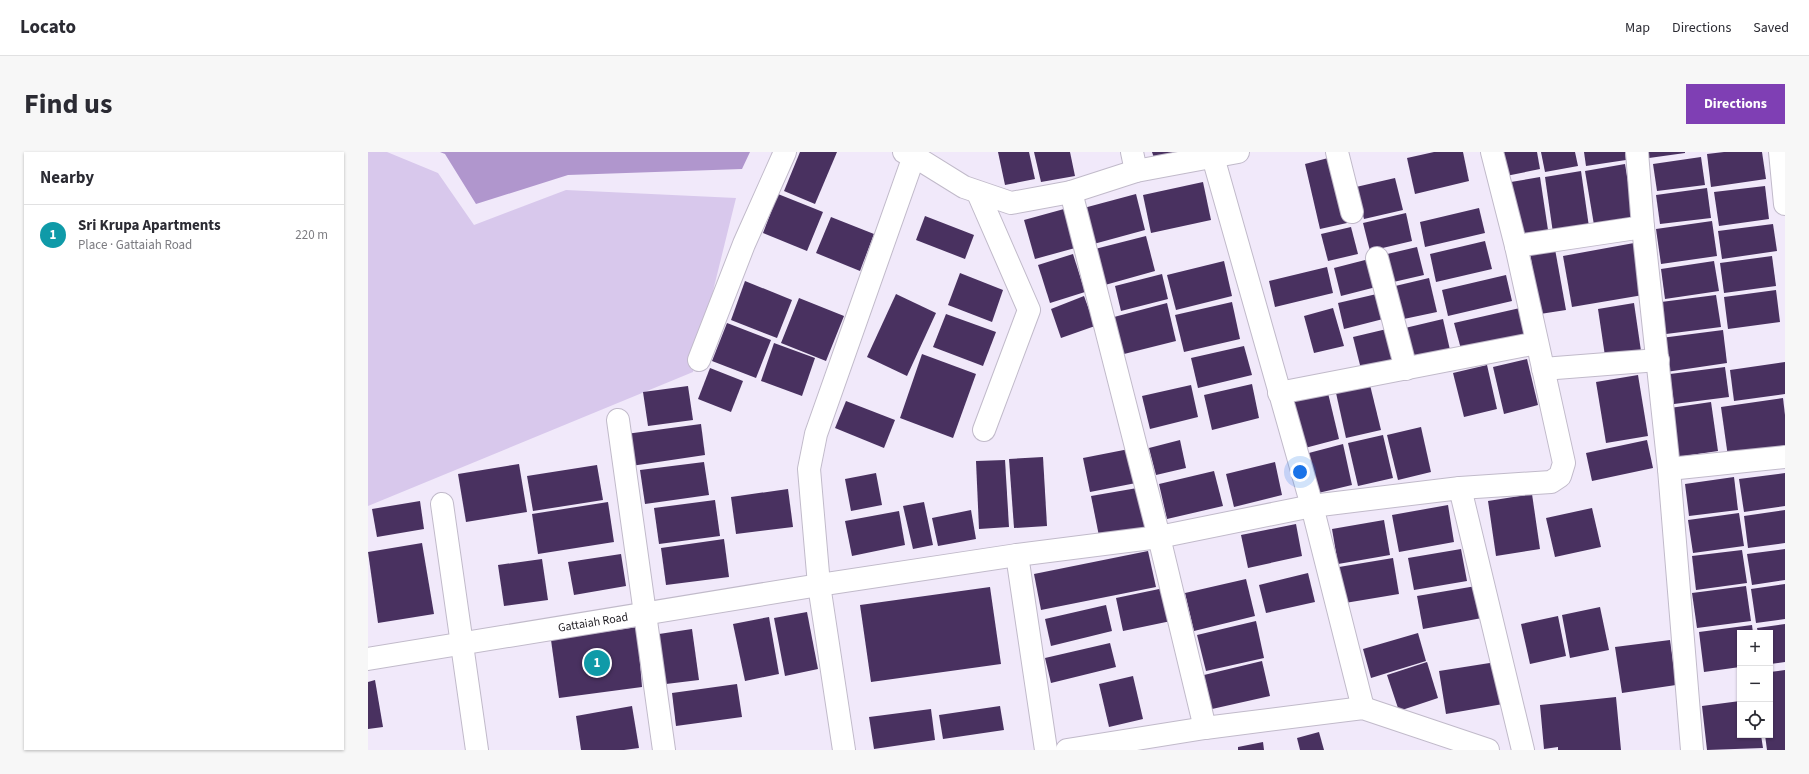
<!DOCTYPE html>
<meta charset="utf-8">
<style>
:root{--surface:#fff;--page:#f7f7f7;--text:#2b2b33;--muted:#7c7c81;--line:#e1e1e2;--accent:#7f3fb4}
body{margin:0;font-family:"Source Sans 3",sans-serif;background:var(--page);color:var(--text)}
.controls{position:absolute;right:12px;bottom:12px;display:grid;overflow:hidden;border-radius:0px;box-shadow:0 1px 3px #0004}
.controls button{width:36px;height:36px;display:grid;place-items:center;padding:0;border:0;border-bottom:1px solid var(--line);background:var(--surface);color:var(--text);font:20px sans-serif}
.you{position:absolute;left:932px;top:320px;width:14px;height:14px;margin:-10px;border:3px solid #fff;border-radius:50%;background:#1a73e8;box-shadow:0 0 0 6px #1a73e833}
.badge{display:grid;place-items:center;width:26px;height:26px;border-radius:50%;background:var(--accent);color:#fff;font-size:13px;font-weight:700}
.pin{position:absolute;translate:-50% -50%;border:2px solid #fff;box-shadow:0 1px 4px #0006}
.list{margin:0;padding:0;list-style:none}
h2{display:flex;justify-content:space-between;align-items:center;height:52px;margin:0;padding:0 16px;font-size:17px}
h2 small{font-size:13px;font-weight:400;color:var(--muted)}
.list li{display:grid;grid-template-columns:26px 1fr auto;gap:12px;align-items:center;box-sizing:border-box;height:60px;padding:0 16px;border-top:1px solid var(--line)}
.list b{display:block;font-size:15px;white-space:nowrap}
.list p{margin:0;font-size:13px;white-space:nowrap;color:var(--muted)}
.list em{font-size:13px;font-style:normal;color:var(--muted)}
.icon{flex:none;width:22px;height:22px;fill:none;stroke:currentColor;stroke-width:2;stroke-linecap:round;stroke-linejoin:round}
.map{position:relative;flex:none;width:1417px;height:598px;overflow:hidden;border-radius:0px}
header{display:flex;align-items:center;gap:24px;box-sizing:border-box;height:56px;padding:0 20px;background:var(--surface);border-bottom:1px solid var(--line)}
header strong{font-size:19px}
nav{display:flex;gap:22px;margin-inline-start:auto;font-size:14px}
.intro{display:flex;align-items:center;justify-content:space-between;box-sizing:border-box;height:96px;padding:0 24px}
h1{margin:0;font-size:28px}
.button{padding:10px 18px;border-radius:0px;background:var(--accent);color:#fff;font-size:14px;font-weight:700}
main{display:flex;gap:24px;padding:0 24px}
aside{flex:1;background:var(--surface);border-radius:0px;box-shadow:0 1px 3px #0004}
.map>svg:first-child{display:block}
</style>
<header>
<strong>Locato</strong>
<nav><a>Map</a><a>Directions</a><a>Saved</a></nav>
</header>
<div class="intro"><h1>Find us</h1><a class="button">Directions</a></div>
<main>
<aside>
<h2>Nearby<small></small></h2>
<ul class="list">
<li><span class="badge" style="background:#0f9aa8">1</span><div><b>Sri Krupa Apartments</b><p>Place · Gattaiah Road</p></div><em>220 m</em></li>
</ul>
</aside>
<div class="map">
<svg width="1417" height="598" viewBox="0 0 1417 598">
<rect width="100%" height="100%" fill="#f1e9fa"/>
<path fill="#d8c8ec" d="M 0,0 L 19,0 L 70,21 L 106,73 L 198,38 L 368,46 L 325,220 L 0,354 Z"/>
<path fill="#b096cd" d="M 72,0 L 382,0 L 374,17 L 200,23 L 108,52 L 77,2 Z"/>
<g fill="#493160">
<path d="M 432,0 L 469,0 L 447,52 L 416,39 Z"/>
<path d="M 630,0 L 661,0 L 667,27 L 637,33 Z"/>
<path d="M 666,0 L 702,0 L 707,24 L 673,30 Z"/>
<path d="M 784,0 L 810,0 L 786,6 Z"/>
<path d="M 1066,0 L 1095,0 L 1101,29 L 1047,42 L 1039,6 Z"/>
<path d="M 1134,0 L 1169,0 L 1172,17 L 1138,24 Z"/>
<path d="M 1173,0 L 1207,0 L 1210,14 L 1177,20 Z"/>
<path d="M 1216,0 L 1257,0 L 1258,8 L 1218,14 Z"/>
<path d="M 1280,0 L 1317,0 L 1317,1 L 1281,6 Z"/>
<path d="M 1356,0 L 1394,0 L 1398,27 L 1343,35 L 1339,2 Z"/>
<path d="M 964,5 L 979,71 L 952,77 L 937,12 Z"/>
<path d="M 1333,5 L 1337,33 L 1289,39 L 1285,12 Z"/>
<path d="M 1257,12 L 1266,66 L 1226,73 L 1217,19 Z"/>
<path d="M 1213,19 L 1221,75 L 1185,81 L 1177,25 Z"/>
<path d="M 1172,25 L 1180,78 L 1152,83 L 1143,30 Z"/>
<path d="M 1027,26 L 1035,58 L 996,67 L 988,35 Z"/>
<path d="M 835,30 L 843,68 L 783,81 L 775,43 Z"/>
<path d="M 1397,34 L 1401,67 L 1351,74 L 1346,40 Z"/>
<path d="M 1339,36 L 1343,66 L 1292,72 L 1288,43 Z"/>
<path d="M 410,42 L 455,60 L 439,99 L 395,81 Z"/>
<path d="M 768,42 L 777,78 L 722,93 L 712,57 Z"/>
<path d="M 1111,56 L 1117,81 L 1057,95 L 1052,70 Z"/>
<path d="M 696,57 L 707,96 L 667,107 L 656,68 Z"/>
<path d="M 1038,61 L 1044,89 L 1002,99 L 995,71 Z"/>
<path d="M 557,64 L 606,83 L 597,107 L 548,88 Z"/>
<path d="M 463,65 L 506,82 L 492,119 L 448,101 Z"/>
<path d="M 1344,69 L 1349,104 L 1293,112 L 1288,77 Z"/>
<path d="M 1405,72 L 1409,99 L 1354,107 L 1350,79 Z"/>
<path d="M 983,75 L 990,102 L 960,109 L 953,82 Z"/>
<path d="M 778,84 L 787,119 L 737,133 L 727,97 Z"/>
<path d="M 1117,89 L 1124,117 L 1068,130 L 1062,102 Z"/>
<path d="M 1266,91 L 1275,143 L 1204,155 L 1195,104 Z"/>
<path d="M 1049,95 L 1056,123 L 1021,131 L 1015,103 Z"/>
<path d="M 1187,97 L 1198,158 L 1172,162 L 1162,101 Z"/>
<path d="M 705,102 L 717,140 L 682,151 L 670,113 Z"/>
<path d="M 1404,104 L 1408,134 L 1356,141 L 1352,111 Z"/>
<path d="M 1001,107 L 1008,135 L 973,144 L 966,116 Z"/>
<path d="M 856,109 L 864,144 L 808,158 L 799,123 Z"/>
<path d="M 1346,109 L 1351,139 L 1297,147 L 1293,117 Z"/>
<path d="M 959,115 L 965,141 L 907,155 L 901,129 Z"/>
<path d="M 592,121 L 635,138 L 624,170 L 580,153 Z"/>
<path d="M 794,122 L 800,147 L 753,159 L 747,134 Z"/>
<path d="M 1138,123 L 1144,149 L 1080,164 L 1074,138 Z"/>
<path d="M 1061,126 L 1069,160 L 1031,168 L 1023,135 Z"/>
<path d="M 377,129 L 424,148 L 409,186 L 363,168 Z"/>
<path d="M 1408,138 L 1412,170 L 1360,177 L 1356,145 Z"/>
<path d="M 1013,141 L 1019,166 L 976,177 L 970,151 Z"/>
<path d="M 528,142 L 568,161 L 539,224 L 499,205 Z"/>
<path d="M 1348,143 L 1353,175 L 1298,182 L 1293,150 Z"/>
<path d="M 716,144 L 727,174 L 693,186 L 683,157 Z"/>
<path d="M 431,146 L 476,164 L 458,209 L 413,191 Z"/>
<path d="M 864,150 L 872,187 L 816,200 L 807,163 Z"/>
<path d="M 799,151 L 808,189 L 756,202 L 746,165 Z"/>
<path d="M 1266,151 L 1273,199 L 1237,204 L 1230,157 Z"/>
<path d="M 965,156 L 976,194 L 946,201 L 936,164 Z"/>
<path d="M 1152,156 L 1158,182 L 1093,197 L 1086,171 Z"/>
<path d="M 578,162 L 628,180 L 615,214 L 565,195 Z"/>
<path d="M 1075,167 L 1082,198 L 1044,207 L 1037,176 Z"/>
<path d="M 359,171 L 403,188 L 388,226 L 344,209 Z"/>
<path d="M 1023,176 L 1030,208 L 993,217 L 985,185 Z"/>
<path d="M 1355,178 L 1359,211 L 1298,220 L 1293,186 Z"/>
<path d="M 406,191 L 447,206 L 434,244 L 393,229 Z"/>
<path d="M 876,194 L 884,223 L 830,236 L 823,206 Z"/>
<path d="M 554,202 L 608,222 L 585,286 L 532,266 Z"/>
<path d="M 1159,207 L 1170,253 L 1136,262 L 1125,215 Z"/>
<path d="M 1417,210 L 1417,242 L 1366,249 L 1362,218 Z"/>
<path d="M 1119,213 L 1129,257 L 1096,265 L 1085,221 Z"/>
<path d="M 1357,215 L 1361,245 L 1306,252 L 1302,222 Z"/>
<path d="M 342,216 L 375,229 L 363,260 L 330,247 Z"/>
<path d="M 1270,223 L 1280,284 L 1238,291 L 1228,230 Z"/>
<path d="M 884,232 L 891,266 L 844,278 L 836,243 Z"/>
<path d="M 823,233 L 830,265 L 782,277 L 774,244 Z"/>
<path d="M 1002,233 L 1013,278 L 978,286 L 968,241 Z"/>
<path d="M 320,234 L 325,268 L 280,274 L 275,240 Z"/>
<path d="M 960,241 L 971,287 L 937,296 L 926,249 Z"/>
<path d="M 1415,246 L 1417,263 L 1417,297 L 1360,305 L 1353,255 Z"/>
<path d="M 478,249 L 527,268 L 516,296 L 467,276 Z"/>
<path d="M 1343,250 L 1350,299 L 1309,305 L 1302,256 Z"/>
<path d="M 333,272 L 337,303 L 263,314 L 258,282 Z"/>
<path d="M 1053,275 L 1063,320 L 1030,328 L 1019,283 Z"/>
<path d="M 1015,283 L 1025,326 L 990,334 L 980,291 Z"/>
<path d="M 812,288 L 818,316 L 788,323 L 781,296 Z"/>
<path d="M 1279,288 L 1285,316 L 1224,329 L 1218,301 Z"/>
<path d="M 975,292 L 984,333 L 946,342 L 937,302 Z"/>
<path d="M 761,297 L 768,331 L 722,340 L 715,306 Z"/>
<path d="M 675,305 L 679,374 L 646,376 L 641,307 Z"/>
<path d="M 637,308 L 641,375 L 611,377 L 608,309 Z"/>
<path d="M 336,310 L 341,343 L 277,352 L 272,318 Z"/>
<path d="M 907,310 L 914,343 L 866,355 L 858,322 Z"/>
<path d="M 151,312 L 159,360 L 98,370 L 90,322 Z"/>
<path d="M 229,313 L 235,348 L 165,359 L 159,324 Z"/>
<path d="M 846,319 L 855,354 L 799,367 L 791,332 Z"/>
<path d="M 508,321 L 514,353 L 483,359 L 477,327 Z"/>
<path d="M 1417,321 L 1417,354 L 1376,360 L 1371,327 Z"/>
<path d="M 1366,325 L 1370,358 L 1321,364 L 1317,332 Z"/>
<path d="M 775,335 L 782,375 L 731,384 L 723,344 Z"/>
<path d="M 420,337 L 425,375 L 368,382 L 363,345 Z"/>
<path d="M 1164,342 L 1172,397 L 1128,404 L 1120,349 Z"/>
<path d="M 347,348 L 352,384 L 291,392 L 286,356 Z"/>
<path d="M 52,349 L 56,377 L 9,385 L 4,357 Z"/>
<path d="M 240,350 L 246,390 L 170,402 L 164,362 Z"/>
<path d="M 556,350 L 565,393 L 545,397 L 535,354 Z"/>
<path d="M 1080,353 L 1086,390 L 1031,400 L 1024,363 Z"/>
<path d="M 1224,356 L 1233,395 L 1187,405 L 1178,366 Z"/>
<path d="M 603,358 L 608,387 L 570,394 L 564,366 Z"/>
<path d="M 1417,358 L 1417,391 L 1380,396 L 1376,364 Z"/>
<path d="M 531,359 L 537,393 L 484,404 L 477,369 Z"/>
<path d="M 1371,361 L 1376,394 L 1325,401 L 1320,368 Z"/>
<path d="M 1016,368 L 1022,403 L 970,412 L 964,377 Z"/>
<path d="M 928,372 L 934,404 L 880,416 L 873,383 Z"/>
<path d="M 356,387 L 361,425 L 298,433 L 293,396 Z"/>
<path d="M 54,391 L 66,462 L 10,471 L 0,400 Z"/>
<path d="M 1093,397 L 1099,429 L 1046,438 L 1040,406 Z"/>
<path d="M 1417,397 L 1417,428 L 1384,433 L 1379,402 Z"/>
<path d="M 1374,398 L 1379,431 L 1328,438 L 1324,404 Z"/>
<path d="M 780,399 L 788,435 L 673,458 L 666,422 Z"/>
<path d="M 253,402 L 258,434 L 206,443 L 200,410 Z"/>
<path d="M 1025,406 L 1031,442 L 977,451 L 971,415 Z"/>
<path d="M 174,407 L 180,448 L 136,454 L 130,413 Z"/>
<path d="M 940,421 L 947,450 L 898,461 L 891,433 Z"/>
<path d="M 878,427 L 887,464 L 826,479 L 817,441 Z"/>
<path d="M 1417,432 L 1417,467 L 1388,471 L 1383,437 Z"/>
<path d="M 1108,434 L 1114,466 L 1055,477 L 1049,444 Z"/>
<path d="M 1378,434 L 1383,469 L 1329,476 L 1324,441 Z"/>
<path d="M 622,435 L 633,512 L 503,530 L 492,453 Z"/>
<path d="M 796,436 L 803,469 L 755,479 L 748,446 Z"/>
<path d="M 738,453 L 744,479 L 683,494 L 677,467 Z"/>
<path d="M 1232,455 L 1241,498 L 1202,506 L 1194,463 Z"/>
<path d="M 439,460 L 450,517 L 417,524 L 406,466 Z"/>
<path d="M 1190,464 L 1198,504 L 1162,512 L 1153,472 Z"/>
<path d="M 401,465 L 411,522 L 377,529 L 365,472 Z"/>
<path d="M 888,469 L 896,506 L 838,519 L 829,483 Z"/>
<path d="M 1417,472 L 1417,510 L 1402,512 L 1402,481 L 1390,481 L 1389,476 Z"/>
<path d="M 1384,473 L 1385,481 L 1372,481 L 1372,515 L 1336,520 L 1331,480 Z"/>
<path d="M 269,475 L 274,535 L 191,546 L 183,488 Z"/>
<path d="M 324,477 L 331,528 L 298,532 L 291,482 Z"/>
<path d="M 1050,481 L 1058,509 L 1003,526 L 995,497 Z"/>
<path d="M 1302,488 L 1308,533 L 1254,541 L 1247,495 Z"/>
<path d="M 742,491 L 748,515 L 683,531 L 677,506 Z"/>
<path d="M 894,509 L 902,544 L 844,557 L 836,523 Z"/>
<path d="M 1059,510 L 1070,546 L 1031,559 L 1019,523 Z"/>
<path d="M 1128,510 L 1135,552 L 1078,562 L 1071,519 Z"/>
<path d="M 1417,518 L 1417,598 L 1399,598 L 1397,583 L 1402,583 L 1402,520 Z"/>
<path d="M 765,524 L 775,567 L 741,575 L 731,532 Z"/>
<path d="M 7,528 L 15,575 L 0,577 L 0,530 Z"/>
<path d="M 369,532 L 374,565 L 308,574 L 304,541 Z"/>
<path d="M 1248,545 L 1253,598 L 1190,598 L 1190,595 L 1176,597 L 1172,553 Z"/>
<path d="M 1372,549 L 1372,583 L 1393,583 L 1395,596 L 1339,598 L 1334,554 Z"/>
<path d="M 264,554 L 271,596 L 256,598 L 213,598 L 208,564 Z"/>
<path d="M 632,554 L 636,578 L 575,587 L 571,563 Z"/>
<path d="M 563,557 L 567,588 L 506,597 L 501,565 Z"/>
<path d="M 951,580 L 956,598 L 932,598 L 929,586 Z"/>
<path d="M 895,590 L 896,598 L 870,598 L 870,595 Z"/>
</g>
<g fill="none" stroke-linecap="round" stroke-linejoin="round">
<defs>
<g id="minor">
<path d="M 536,0 L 546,4 L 596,35 L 643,51 L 703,40 L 768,19 L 870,0"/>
<path d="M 764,0 L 768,19"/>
<path d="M 969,0 L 984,60"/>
<path d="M 1269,0 L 1275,75 L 1301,317 L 1324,598"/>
<path d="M 1412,0 L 1417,52"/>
<path d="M 845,5 L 944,354 L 995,556"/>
<path d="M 703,40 L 791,385 L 837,576"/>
<path d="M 610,41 L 661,158 L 616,278"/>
<path d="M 1148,94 L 1275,75"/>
<path d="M 1009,106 L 1038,217"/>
<path d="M 331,208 L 376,92 L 417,0"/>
<path d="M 1175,217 L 1290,208"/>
<path d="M 911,241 L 1169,191"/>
<path d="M 250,268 L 296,598"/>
<path d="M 1301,317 L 1417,305"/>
<path d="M 1092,336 L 1183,330 L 1192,324 L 1196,311 L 1148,94 L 1124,0"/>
<path d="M 74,352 L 109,598"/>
<path d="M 649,403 L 678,598"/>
<path id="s1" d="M 0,507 L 451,433 L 649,403 L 791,385 L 944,354 L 1092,336 L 1155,598"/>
<path d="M 476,598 L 451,433 L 441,317 L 448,282 L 546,4"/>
<path d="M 699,598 L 837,576 L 995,556 L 1120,598"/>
</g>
</defs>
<use href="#minor" stroke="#c1baca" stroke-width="24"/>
<use href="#minor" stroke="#fff" stroke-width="22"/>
</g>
<g text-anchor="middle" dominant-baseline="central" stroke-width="4" stroke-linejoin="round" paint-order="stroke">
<g font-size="12" fill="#1e1b21" stroke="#fff">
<text stroke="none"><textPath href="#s1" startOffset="228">Gattaiah Road</textPath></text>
</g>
</g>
</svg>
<div class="controls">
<button>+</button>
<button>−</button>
<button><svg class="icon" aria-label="locate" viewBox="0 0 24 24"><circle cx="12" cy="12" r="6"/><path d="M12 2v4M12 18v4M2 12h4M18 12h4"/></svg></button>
</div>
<div class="you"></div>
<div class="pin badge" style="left:229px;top:511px;background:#0f9aa8">1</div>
</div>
</main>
